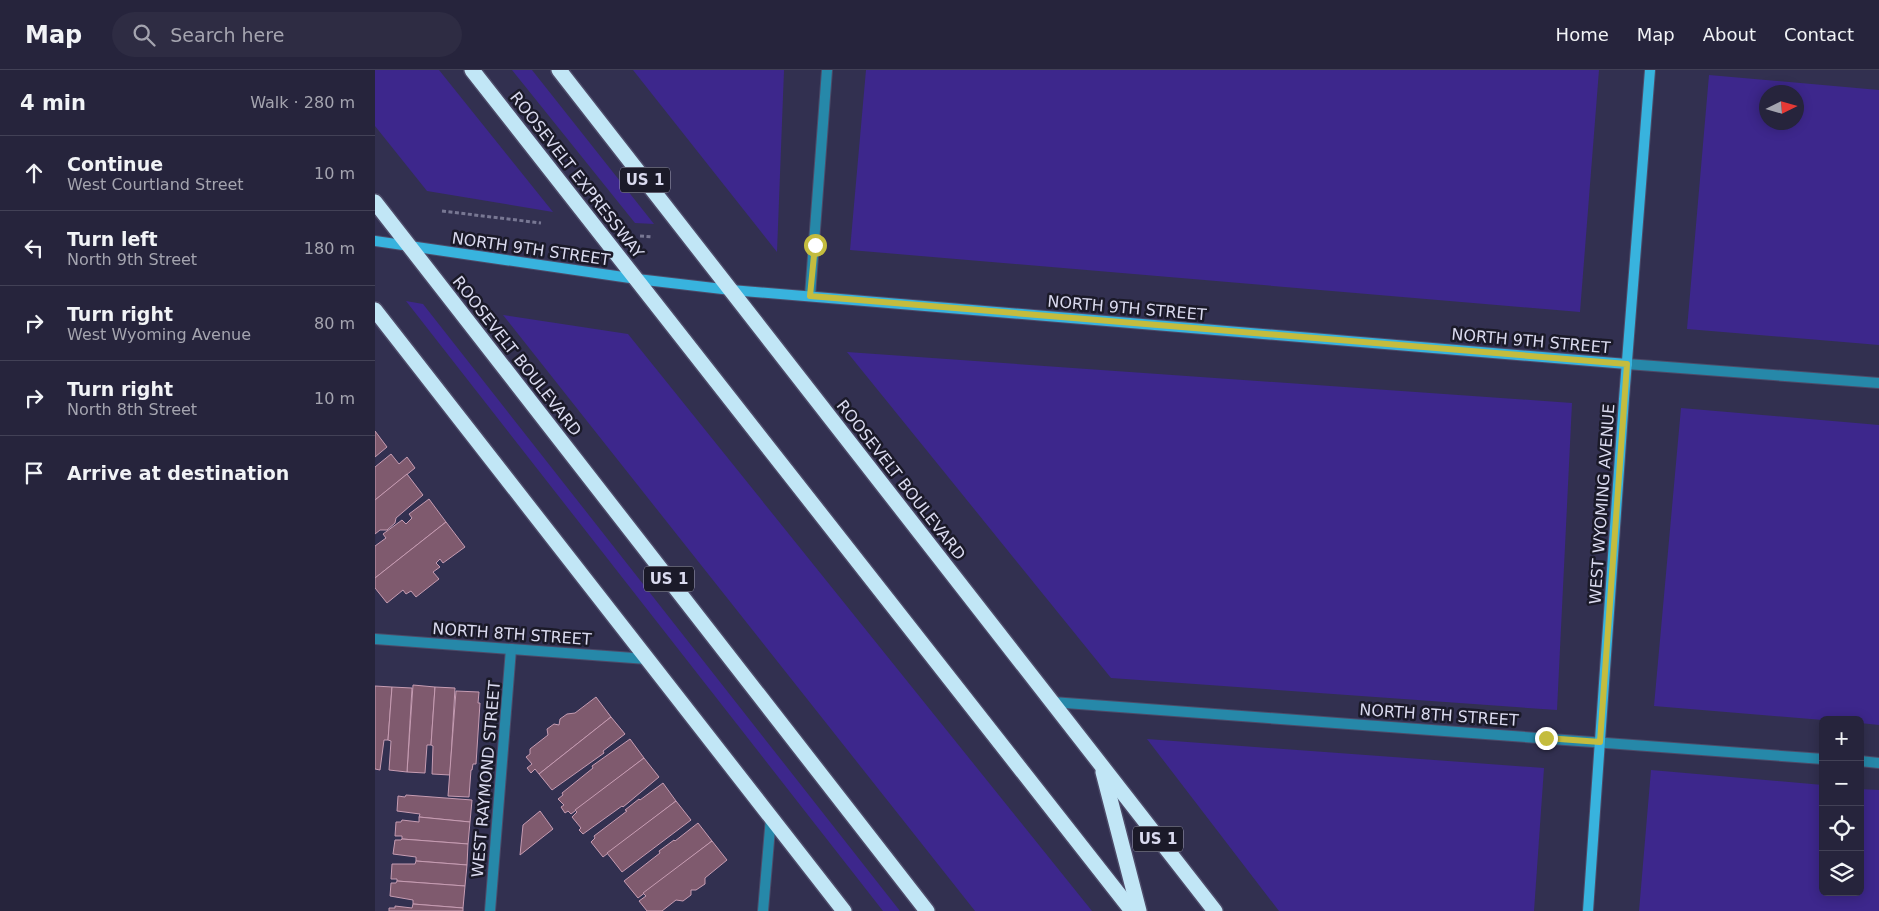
<!DOCTYPE html>
<meta charset="utf-8">
<style>
:root{--surface:#26243c;--page:#2e2c43;--text:#f1f3f6;--muted:#a4a4af;--line:#424156}
body{margin:0;font-family:"DejaVu Sans",sans-serif;background:var(--page);color:var(--text)}
.controls{position:absolute;right:15px;bottom:15px;display:grid;overflow:hidden;border-radius:8px;box-shadow:0 2px 12px #0003}
.controls button{width:45px;height:45px;display:grid;place-items:center;padding:0;border:0;border-bottom:1px solid var(--line);background:var(--surface);color:var(--text);font:25px sans-serif}
.compass{position:absolute;left:1384px;top:15px;width:45px;height:45px;border-radius:50%;background:var(--surface);box-shadow:0 2px 12px #0003;rotate:85deg}
.stop{position:absolute;width:15px;height:15px;margin:-11px;border:4px solid #c4bc3e;border-radius:50%;background:#fff}
.stop.end{background:#c4bc3e;border-color:#fff;box-shadow:0 1px 5px #0008}
.list{margin:0;padding:0;list-style:none}
h2{display:flex;justify-content:space-between;align-items:center;height:65px;margin:0;padding:0 20px;font-size:21px}
h2 small{font-size:16px;font-weight:400;color:var(--muted)}
.list li{display:grid;grid-template-columns:32px 1fr auto;gap:15px;align-items:center;box-sizing:border-box;height:75px;padding:0 20px;border-top:1px solid var(--line)}
.list b{display:block;font-size:19px;white-space:nowrap}
.list p{margin:0;font-size:16px;white-space:nowrap;color:var(--muted)}
.list em{font-size:16px;font-style:normal;color:var(--muted)}
.icon{flex:none;width:28px;height:28px;fill:none;stroke:currentColor;stroke-width:2;stroke-linecap:round;stroke-linejoin:round}
.map{position:relative;flex:none;width:1504px;height:841px;overflow:hidden}
header{display:flex;align-items:center;gap:30px;box-sizing:border-box;height:70px;padding:0 25px;background:var(--surface);border-bottom:1px solid var(--line)}
header strong{font-size:24px}
nav{display:flex;gap:28px;margin-inline-start:auto;font-size:18px}
.search{width:350px;height:45px;background:var(--page);display:flex;align-items:center;gap:12px;box-sizing:border-box;padding:0 18px;border-radius:28px;color:var(--muted);font-size:19px}
main{display:flex}
aside{flex:1;background:var(--surface)}
.map>svg:first-child{display:block}
</style>
<header>
<strong>Map</strong>
<div class="search"><svg class="icon" aria-label="search" viewBox="0 0 24 24"><circle cx="10" cy="10" r="6"/><path d="M15 15l6 6"/></svg>Search here</div>
<nav><a>Home</a><a>Map</a><a>About</a><a>Contact</a></nav>
</header>
<main>
<aside>
<h2>4 min<small>Walk · 280 m</small></h2>
<ul class="list">
<li><svg class="icon" aria-label="ahead" viewBox="0 0 24 24"><path d="M12 20V5M6 11l6-6 6 6"/></svg><div><b>Continue</b><p>West Courtland Street</p></div><em>10 m</em></li>
<li><svg class="icon" aria-label="left" viewBox="0 0 24 24"><path d="M17 20v-9H6M10 6l-5 5 5 5"/></svg><div><b>Turn left</b><p>North 9th Street</p></div><em>180 m</em></li>
<li><svg class="icon" aria-label="right" viewBox="0 0 24 24"><path d="M7 20v-9h11M14 6l5 5-5 5"/></svg><div><b>Turn right</b><p>West Wyoming Avenue</p></div><em>80 m</em></li>
<li><svg class="icon" aria-label="right" viewBox="0 0 24 24"><path d="M7 20v-9h11M14 6l5 5-5 5"/></svg><div><b>Turn right</b><p>North 8th Street</p></div><em>10 m</em></li>
<li><svg class="icon" aria-label="arrive" viewBox="0 0 24 24"><path d="M6 21V4h12l-3 4 3 4H6"/></svg><div><b>Arrive at destination</b></div></li>
</ul>
</aside>
<div class="map">
<svg width="1504" height="841" viewBox="0 0 1504 841">
<rect width="100%" height="100%" fill="#323050"/>
<g fill="#3d278c" fill-rule="evenodd">
<path d="M 0,0 L 64,0 L 178,142 L 52,121 L 0,56 Z"/>
<path d="M 137,0 L 157,0 L 279,154 L 260,153 Z"/>
<path d="M 258,0 L 409,0 L 402,182 Z"/>
<path d="M 491,0 L 1224,0 L 1205,242 L 475,180 Z"/>
<path d="M 1334,5 L 1504,20 L 1504,275 L 1312,259 ZM 1392,22 L 1422,22 L 1422,52 L 1392,52 Z"/>
<path d="M 31,231 L 48,234 L 525,841 L 508,841 Z"/>
<path d="M 128,245 L 253,264 L 717,841 L 600,841 Z"/>
<path d="M 472,282 L 1197,333 L 1182,640 L 736,608 Z"/>
<path d="M 1306,338 L 1504,355 L 1504,655 L 1485,653 L 1485,650 L 1448,650 L 1279,636 Z"/>
<path d="M 772,669 L 1169,698 L 1159,841 L 904,841 Z"/>
<path d="M 1276,700 L 1448,715 L 1448,822 L 1485,822 L 1485,719 L 1504,720 L 1504,841 L 1264,841 Z"/>
</g>
<g fill="#7f5a6e" stroke="#c69cb2">
<path d="M 0,361 L 12,377 L 0,387 Z"/>
<path d="M 16,384 L 24,394 L 32,387 L 40,398 L 0,430 L 0,397 Z"/>
<path d="M 32,404 L 48,425 L 21,448 L 20,453 L 12,460 L 5,460 L 0,464 L 0,430 Z"/>
<path d="M 54,429 L 71,452 L 0,508 L 0,476 L 11,468 L 8,464 L 27,450 L 31,454 L 37,448 L 34,444 Z"/>
<path d="M 71,452 L 90,477 L 68,493 L 65,489 L 61,493 L 65,497 L 58,502 L 64,509 L 41,527 L 36,521 L 31,524 L 28,520 L 12,533 L 0,518 L 0,508 Z"/>
<path d="M 38,615 L 60,617 L 56,675 L 52,675 L 50,703 L 32,702 Z"/>
<path d="M 0,616 L 17,617 L 13,670 L 9,670 L 5,700 L 0,699 Z"/>
<path d="M 17,617 L 37,618 L 32,702 L 14,700 L 16,671 L 13,670 Z"/>
<path d="M 60,617 L 80,618 L 75,705 L 57,704 L 58,676 L 56,675 Z"/>
<path d="M 81,621 L 104,622 L 103,633 L 105,633 L 101,694 L 98,694 L 97,700 L 96,700 L 94,727 L 73,726 Z"/>
<path d="M 221,627 L 236,647 L 164,704 L 160,699 L 156,703 L 152,698 L 157,694 L 151,687 L 155,684 L 155,679 L 173,665 L 172,659 L 179,654 L 184,655 L 185,649 L 192,644 L 200,643 Z"/>
<path d="M 236,647 L 250,664 L 228,681 L 229,683 L 177,720 L 164,704 Z"/>
<path d="M 255,669 L 269,688 L 196,744 L 193,741 L 190,743 L 186,737 L 189,735 L 183,729 L 188,725 L 187,723 L 218,698 L 217,696 Z"/>
<path d="M 269,688 L 284,707 L 248,737 L 247,736 L 208,764 L 204,760 L 206,758 L 197,747 L 202,742 L 200,740 Z"/>
<path d="M 288,713 L 301,731 L 228,787 L 216,772 L 220,768 L 219,766 L 252,741 L 250,740 L 264,729 L 265,730 Z"/>
<path d="M 31,725 L 97,730 L 95,752 L 44,747 L 45,744 L 22,741 L 23,726 L 30,727 Z"/>
<path d="M 301,731 L 316,750 L 247,802 L 232,783 Z"/>
<path d="M 165,741 L 178,759 L 145,785 L 148,755 Z"/>
<path d="M 44,747 L 95,752 L 93,774 L 27,769 L 27,766 L 20,766 L 21,752 L 26,752 L 27,750 L 44,752 Z"/>
<path d="M 323,753 L 337,771 L 263,828 L 249,811 L 285,783 L 284,781 L 299,770 L 300,771 Z"/>
<path d="M 27,769 L 93,774 L 92,795 L 41,791 L 41,787 L 18,784 L 20,770 L 26,770 Z"/>
<path d="M 337,771 L 352,790 L 330,808 L 330,814 L 321,820 L 316,820 L 316,825 L 308,831 L 301,830 L 287,841 L 272,841 L 264,831 L 271,826 L 268,823 Z"/>
<path d="M 41,791 L 92,795 L 90,816 L 22,811 L 22,809 L 16,809 L 17,794 L 40,794 Z"/>
<path d="M 22,811 L 90,816 L 88,838 L 38,834 L 38,830 L 15,826 L 16,813 L 21,813 Z"/>
<path d="M 38,834 L 88,838 L 88,841 L 14,841 L 14,838 L 20,838 L 20,836 L 37,838 Z"/>
</g>
<g fill="none" stroke-linecap="round" stroke-linejoin="round">
<defs>
<g id="street">
<path d="M 435,226 L 452,0"/>
<path d="M 1252,294 L 1504,313"/>
<path d="M 0,569 L 272,589"/>
<path d="M 677,632 L 1448,689"/>
<path d="M 1485,691 L 1504,693"/>
<path d="M 115,841 L 136,579"/>
<path d="M 388,841 L 396,747"/>
</g>
<g id="secondary">
<path d="M 0,171 L 262,209 L 356,220 L 1252,294"/>
<path d="M 1213,841 L 1249,329 L 1275,0"/>
</g>
<g id="highway">
<path d="M 97,0 L 757,841"/>
<path d="M 184,0 L 840,841"/>
<path d="M 0,132 L 552,841"/>
<path d="M 0,240 L 469,841"/>
<path d="M 728,702 L 764,841"/>
</g>
</defs>
<use href="#street" stroke="#4d4b69" stroke-width="12"/>
<use href="#secondary" stroke="#4d4b69" stroke-width="12"/>
<use href="#highway" stroke="#4d4b69" stroke-width="18"/>
<g stroke="#787793" stroke-width="3" stroke-dasharray="4 2.5" stroke-linecap="butt">
<path d="M 67,141 L 166,153"/>
<path d="M 265,166 L 278,167"/>
</g>
<use href="#street" stroke="#2688a9" stroke-width="10"/>
<use href="#secondary" stroke="#38b3de" stroke-width="10"/>
<use href="#highway" stroke="#c1e6f6" stroke-width="15"/>
</g>
<g fill="none" stroke-linecap="round" stroke-linejoin="round">
<path stroke="#c4bc3e" stroke-width="6" d="M 440,175 L 435,226 L 1252,294 L 1225,672 L 1171,668"/>
</g>
<g text-anchor="middle" dominant-baseline="central" stroke-width="5" stroke-linejoin="round" paint-order="stroke">
<g fill="#1b1a29" stroke="#a1a0b4" stroke-width="1">
<rect x="245" y="97.5" width="50" height="25" rx="4"/>
<rect x="269" y="496.5" width="50" height="25" rx="4"/>
<rect x="758" y="756.5" width="50" height="25" rx="4"/>
</g>
<g font-size="15" font-weight="bold" fill="#dadaef">
<text x="270" y="110">US 1</text>
<text x="294" y="509">US 1</text>
<text x="783" y="769">US 1</text>
</g>
<g font-size="16" fill="#dadaef" stroke="#1b1a29">
<text transform="translate(202 105) rotate(52)">ROOSEVELT EXPRESSWAY</text>
<text transform="translate(156 179) rotate(8)">NORTH 9TH STREET</text>
<text transform="translate(752 238) rotate(5)">NORTH 9TH STREET</text>
<text transform="translate(1156 271) rotate(5)">NORTH 9TH STREET</text>
<text transform="translate(142 286) rotate(52)">ROOSEVELT BOULEVARD</text>
<text transform="translate(526 410) rotate(52)">ROOSEVELT BOULEVARD</text>
<text transform="translate(1227 434) rotate(-86)">WEST WYOMING AVENUE</text>
<text transform="translate(137 564) rotate(4)">NORTH 8TH STREET</text>
<text transform="translate(1064 645) rotate(4)">NORTH 8TH STREET</text>
<text transform="translate(111 709) rotate(-85)">WEST RAYMOND STREET</text>
</g>
</g>
</svg>
<div class="controls">
<button>+</button>
<button>−</button>
<button><svg class="icon" aria-label="locate" viewBox="0 0 24 24"><circle cx="12" cy="12" r="6"/><path d="M12 2v4M12 18v4M2 12h4M18 12h4"/></svg></button>
<button><svg class="icon" aria-label="layers" viewBox="0 0 24 24"><path d="M12 4l9 5-9 5-9-5zM3 14l9 5 9-5"/></svg></button>
</div>
<svg class="compass" viewBox="-18 -18 36 36"><path d="M0-13l5 13h-10z" fill="#e53935"/><path d="M0 13l5-13h-10z" fill="#a4a4af"/></svg>
<div class="stop" style="left:440px;top:175px"></div>
<div class="stop end" style="left:1171px;top:668px"></div>
</div>
</main>
